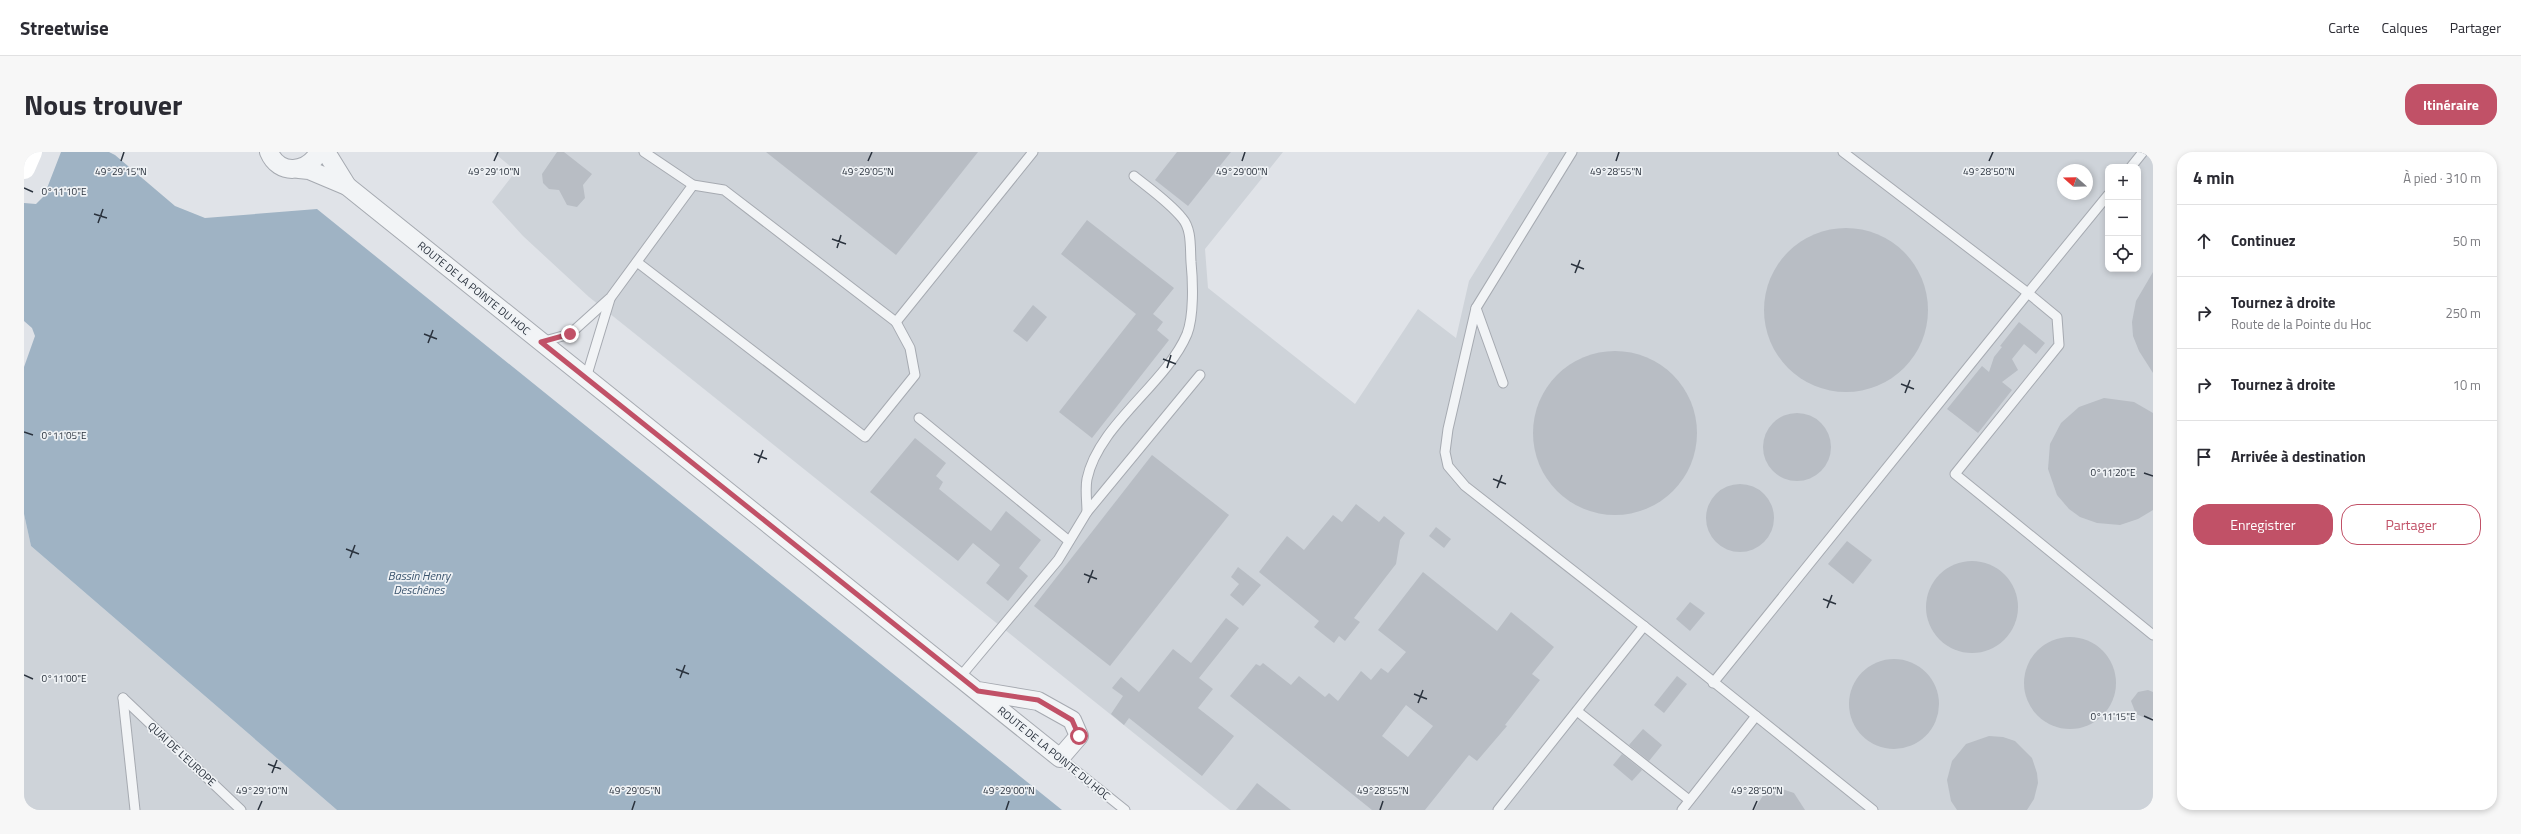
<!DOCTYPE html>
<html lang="fr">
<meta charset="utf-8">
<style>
:root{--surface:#fff;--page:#f7f7f7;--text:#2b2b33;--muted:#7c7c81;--line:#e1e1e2;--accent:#c15167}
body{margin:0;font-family:"Titillium Web",sans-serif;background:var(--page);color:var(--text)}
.controls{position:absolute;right:12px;top:12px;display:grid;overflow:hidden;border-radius:8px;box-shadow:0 2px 6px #0003}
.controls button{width:36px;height:36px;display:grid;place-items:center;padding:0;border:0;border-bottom:1px solid var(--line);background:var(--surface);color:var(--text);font:20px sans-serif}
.compass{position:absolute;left:2033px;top:12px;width:36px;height:36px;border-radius:50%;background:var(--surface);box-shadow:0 2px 6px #0003;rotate:290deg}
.stop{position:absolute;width:12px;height:12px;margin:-9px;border:3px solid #c15167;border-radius:50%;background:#fff}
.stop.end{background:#c15167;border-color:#fff;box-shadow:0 1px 4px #0008}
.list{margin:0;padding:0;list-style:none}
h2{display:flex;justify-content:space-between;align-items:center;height:52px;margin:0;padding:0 16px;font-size:17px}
h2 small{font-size:13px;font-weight:400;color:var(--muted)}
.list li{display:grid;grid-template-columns:26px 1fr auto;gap:12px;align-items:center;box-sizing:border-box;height:72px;padding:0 16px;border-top:1px solid var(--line)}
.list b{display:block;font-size:15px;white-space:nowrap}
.list p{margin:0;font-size:13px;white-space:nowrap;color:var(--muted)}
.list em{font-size:13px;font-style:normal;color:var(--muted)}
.actions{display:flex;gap:8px;padding:12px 16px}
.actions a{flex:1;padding:9px 0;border:1px solid var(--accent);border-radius:16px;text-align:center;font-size:14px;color:var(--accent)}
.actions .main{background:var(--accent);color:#fff}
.icon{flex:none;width:22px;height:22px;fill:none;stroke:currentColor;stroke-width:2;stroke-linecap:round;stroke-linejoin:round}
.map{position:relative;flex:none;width:2129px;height:658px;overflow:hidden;border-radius:16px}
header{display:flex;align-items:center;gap:24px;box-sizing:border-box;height:56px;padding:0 20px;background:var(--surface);border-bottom:1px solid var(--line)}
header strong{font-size:19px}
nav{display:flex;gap:22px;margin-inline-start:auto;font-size:14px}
.intro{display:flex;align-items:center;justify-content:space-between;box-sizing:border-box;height:96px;padding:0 24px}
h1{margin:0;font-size:28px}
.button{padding:10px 18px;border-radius:16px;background:var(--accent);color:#fff;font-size:14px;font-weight:700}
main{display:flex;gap:24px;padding:0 24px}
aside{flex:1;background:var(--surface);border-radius:16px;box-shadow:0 2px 6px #0003}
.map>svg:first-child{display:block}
</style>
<header>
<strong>Streetwise</strong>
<nav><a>Carte</a><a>Calques</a><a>Partager</a></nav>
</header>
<div class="intro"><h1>Nous trouver</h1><a class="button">Itinéraire</a></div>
<main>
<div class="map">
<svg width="2129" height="658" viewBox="0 0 2129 658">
<rect width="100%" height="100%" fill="#e0e3e8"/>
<g fill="#ced3d9" fill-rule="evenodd">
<path d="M 469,0 L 1259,0 L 1181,97 L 1184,136 L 1331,252 L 1394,157 L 1432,186 L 1445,129 L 1525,0 L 2129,0 L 2129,658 L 1206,658 L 565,145 L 499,84 L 468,50 L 492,19 ZM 2084,15 L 2114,15 L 2114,117 L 2084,117 ZM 2039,18 L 2063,18 L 2063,42 L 2039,42 Z"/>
<path d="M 0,362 L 7,394 L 313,658 L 0,658 Z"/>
</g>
<path fill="#9fb3c4" d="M 37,0 L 85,0 L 91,3 L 151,54 L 181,66 L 293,57 L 1038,658 L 313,658 L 7,394 L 0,362 L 0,215 L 11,184 L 8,176 L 0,169 L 0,51 L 12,52 L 20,44 Z"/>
<g fill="#b8bdc4" fill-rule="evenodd">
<path d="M 533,0 L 540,0 L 568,22 L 559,33 L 561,46 L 553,55 L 543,53 L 535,38 L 525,37 L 519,31 L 518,22 Z"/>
<path d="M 742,0 L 954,0 L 872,103 Z"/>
<path d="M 1153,0 L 1207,0 L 1164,54 L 1131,28 Z"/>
<path d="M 1063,68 L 1150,136 L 1129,162 L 1139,170 L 1133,178 L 1145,188 L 1068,286 L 1035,260 L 1112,162 L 1037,102 Z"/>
<circle cx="1822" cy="158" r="82"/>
<path d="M 2129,120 L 2129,221 L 2115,199 L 2109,184 L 2108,170 L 2112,149 Z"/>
<path d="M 1009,153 L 1023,165 L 1003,190 L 989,179 Z"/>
<path d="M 1995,170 L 2021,191 L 2012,202 L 2000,192 L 1988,207 L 1994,218 L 1978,230 L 1988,238 L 1954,281 L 1923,257 L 1958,214 L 1965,220 L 1970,205 L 1978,195 L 1976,194 Z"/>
<circle cx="1591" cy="281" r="82"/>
<path d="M 2080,246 L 2110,250 L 2129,261 L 2129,358 L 2114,367 L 2096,373 L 2073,371 L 2056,365 L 2045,357 L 2033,343 L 2024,317 L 2026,292 L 2037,271 L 2055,255 Z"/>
<circle cx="1773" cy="295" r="34"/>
<path d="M 891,286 L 922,311 L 912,324 L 919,330 L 915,337 L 967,379 L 982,359 L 1017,388 L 995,416 L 1004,424 L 984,449 L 962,431 L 976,413 L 949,391 L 934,409 L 846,340 Z"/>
<path d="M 1128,303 L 1205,363 L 1086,514 L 1010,454 Z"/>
<circle cx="1716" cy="366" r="34"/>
<path d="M 1332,352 L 1355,370 L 1360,364 L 1381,381 L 1376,388 L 1372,412 L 1330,466 L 1336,470 L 1321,489 L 1315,484 L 1310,491 L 1290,475 L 1295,469 L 1235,420 L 1263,384 L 1280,398 L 1309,363 L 1318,370 Z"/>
<path d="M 1412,375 L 1427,387 L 1420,396 L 1405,384 Z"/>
<path d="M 1823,389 L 1848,408 L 1829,432 L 1804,412 Z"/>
<circle cx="1948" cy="455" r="46"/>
<path d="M 1214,415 L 1237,433 L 1219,454 L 1206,443 L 1215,432 L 1207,425 Z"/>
<path d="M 1399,420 L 1473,479 L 1487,460 L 1530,495 L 1508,522 L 1516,528 L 1481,573 L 1483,574 L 1453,609 L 1445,603 L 1401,658 L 1348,658 L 1206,544 L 1232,512 L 1236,514 L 1239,511 L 1267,533 L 1275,524 L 1301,545 L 1305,541 L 1314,549 L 1337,519 L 1347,528 L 1357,516 L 1364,521 L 1382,500 L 1354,478 ZM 1382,553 L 1409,574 L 1384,605 L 1358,584 Z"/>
<path d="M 1666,450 L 1681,461 L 1666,479 L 1652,467 Z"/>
<path d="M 1202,466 L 1215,476 L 1175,526 L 1189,537 L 1174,556 L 1210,584 L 1178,624 L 1105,566 L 1100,573 L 1087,562 L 1099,544 L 1088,536 L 1097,525 L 1115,540 L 1149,497 L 1167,511 Z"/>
<circle cx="2046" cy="531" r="46"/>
<circle cx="1870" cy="552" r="45"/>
<path d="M 1653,524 L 1663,532 L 1640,561 L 1630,553 Z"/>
<path d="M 2124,538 L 2129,540 L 2129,565 L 2124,567 L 2112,562 L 2107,549 L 2114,540 Z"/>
<path d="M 1619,577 L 1638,593 L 1625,609 L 1605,593 Z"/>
<path d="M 1965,584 L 1979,585 L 1991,589 L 2008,606 L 2013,621 L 2014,631 L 2010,647 L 2003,658 L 1933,658 L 1927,649 L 1923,628 L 1928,609 L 1942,592 Z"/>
<path d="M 1598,602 L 1618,618 L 1608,629 L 1589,613 Z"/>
<path d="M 1233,631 L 1267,658 L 1212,658 Z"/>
<path d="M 1755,636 L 1770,641 L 1781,658 L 1730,658 L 1740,642 Z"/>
</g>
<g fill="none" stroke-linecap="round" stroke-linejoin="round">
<defs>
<g id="lane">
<path d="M 620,0 L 669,33 L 700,38 L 872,170 L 1009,0"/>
<path d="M 1819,0 L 2004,141 L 2084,43"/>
<path d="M 2107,15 L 2119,0"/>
<path d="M 613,110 L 841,285 L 891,223 L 886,196 L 872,170"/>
<path d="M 1452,156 L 1548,0"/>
<path d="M 517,190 L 546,182 L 587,145 L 669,33"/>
<path d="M 562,226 L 586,147"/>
<path d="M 1479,231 L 1452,156 L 1424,277 L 1421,300 L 1424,314 L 1441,334 L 1620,474"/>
<path d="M 895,266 L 1045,389"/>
<path d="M 1063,360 C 1063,350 1061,337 1063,327 C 1074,273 1142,232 1163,182 C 1170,164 1169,130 1167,110 C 1166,96 1168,77 1158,66 C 1145,50 1126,37 1110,24"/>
<path d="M 936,525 L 1034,408 L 1063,360 L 1176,223"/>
<path d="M 1689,531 L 2004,141 L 2033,165 L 2035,193 L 1931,322 L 2129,483"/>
<path d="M 99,546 L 217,658"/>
<path d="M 99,546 L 111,658"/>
<path d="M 1553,559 L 1665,648"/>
<path d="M 1036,606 L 1101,658"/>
<path d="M 1474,658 L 1620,474 L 1849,658"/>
<path d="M 1658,658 L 1732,564"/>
</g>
<g id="street">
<path d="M 245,0 C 255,24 283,21 295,0"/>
<path d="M 302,0 L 323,34"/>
<path d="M 275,17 L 285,18 L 323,34 L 1036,606 L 1055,584 L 1048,568 L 1014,549 L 954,539"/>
</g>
</defs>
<use href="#lane" stroke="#a6aab1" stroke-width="11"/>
<use href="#street" stroke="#a6aab1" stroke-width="20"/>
<use href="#lane" stroke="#f2f4f6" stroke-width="9"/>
<use href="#street" stroke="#f2f4f6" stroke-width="18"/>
<path stroke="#fff" stroke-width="22" d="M 0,16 L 7,0"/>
</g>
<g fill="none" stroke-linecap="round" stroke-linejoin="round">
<path stroke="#c15167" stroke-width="5" d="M 546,182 L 517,190 L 954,539 L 1014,548 L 1048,568 L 1055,584"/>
</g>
<path fill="none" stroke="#2a323d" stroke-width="1.5" d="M 97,9 L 100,0M 470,9 L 474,0M 844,9 L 848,0M 1218,9 L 1221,0M 1592,9 L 1595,0M 1965,9 L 1969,0M 0,36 L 9,40M 70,62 L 83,66M 74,71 L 79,57M 808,87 L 822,92M 813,96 L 817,83M 1547,112 L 1560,117M 1551,121 L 1556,108M 400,182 L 413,187M 404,191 L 409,178M 1139,207 L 1152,212M 1143,216 L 1147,203M 1877,232 L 1890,237M 1881,241 L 1886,228M 0,280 L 9,283M 730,302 L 743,307M 734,311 L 739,298M 2120,321 L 2129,324M 1469,327 L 1482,332M 1473,336 L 1478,323M 322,397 L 335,402M 326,406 L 331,393M 1060,422 L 1073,427M 1064,431 L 1069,418M 1799,447 L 1812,452M 1803,456 L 1808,443M 652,517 L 665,522M 0,523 L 9,527M 656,526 L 661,513M 1390,542 L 1403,547M 1394,551 L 1399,538M 2120,564 L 2129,568M 244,612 L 257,617M 248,621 L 253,608M 234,658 L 238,649M 608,658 L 611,649M 982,658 L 985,649M 1356,658 L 1359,649M 1729,658 L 1733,649"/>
<g text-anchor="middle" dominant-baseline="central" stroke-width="3.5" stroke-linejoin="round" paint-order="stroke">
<g font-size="11" fill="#2a323d" stroke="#eff2f5">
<text transform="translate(450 136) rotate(39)">ROUTE DE LA POINTE DU HOC</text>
<text transform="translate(1030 601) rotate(39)">ROUTE DE LA POINTE DU HOC</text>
<text transform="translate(158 602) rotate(43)">QUAI DE L'EUROPE</text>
</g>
<g font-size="12" font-style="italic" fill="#39536d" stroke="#eff2f5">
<text x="395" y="423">Bassin Henry<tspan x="395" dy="14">Deschênes</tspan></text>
</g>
</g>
<g font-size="10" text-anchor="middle" fill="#2a323d" stroke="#eff2f5" stroke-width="3.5" stroke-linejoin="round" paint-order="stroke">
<text x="97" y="23">49°29'15"N</text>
<text x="470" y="23">49°29'10"N</text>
<text x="1965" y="23">49°28'50"N</text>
<text x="844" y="23">49°29'05"N</text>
<text x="1218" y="23">49°29'00"N</text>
<text x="1592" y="23">49°28'55"N</text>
<text x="40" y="43">0°11'10"E</text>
<text x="40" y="287">0°11'05"E</text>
<text x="2089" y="324">0°11'20"E</text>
<text x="40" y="530">0°11'00"E</text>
<text x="2089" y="568">0°11'15"E</text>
<text x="238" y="642">49°29'10"N</text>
<text x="611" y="642">49°29'05"N</text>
<text x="985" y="642">49°29'00"N</text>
<text x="1359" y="642">49°28'55"N</text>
<text x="1733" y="642">49°28'50"N</text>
</g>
</svg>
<div class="controls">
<button>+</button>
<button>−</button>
<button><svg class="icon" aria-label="locate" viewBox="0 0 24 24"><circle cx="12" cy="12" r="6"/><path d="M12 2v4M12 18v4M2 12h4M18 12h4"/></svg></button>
</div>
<svg class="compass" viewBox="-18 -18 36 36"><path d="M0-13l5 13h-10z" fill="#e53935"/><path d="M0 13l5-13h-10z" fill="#7c7c81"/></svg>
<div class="stop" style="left:1055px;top:584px"></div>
<div class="stop end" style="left:546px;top:182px"></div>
</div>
<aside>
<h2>4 min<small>À pied · 310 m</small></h2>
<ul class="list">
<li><svg class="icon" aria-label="ahead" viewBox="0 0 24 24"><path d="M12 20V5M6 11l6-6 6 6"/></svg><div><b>Continuez</b></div><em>50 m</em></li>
<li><svg class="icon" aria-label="right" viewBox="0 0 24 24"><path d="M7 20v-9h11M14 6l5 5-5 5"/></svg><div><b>Tournez à droite</b><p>Route de la Pointe du Hoc</p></div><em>250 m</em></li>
<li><svg class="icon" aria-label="right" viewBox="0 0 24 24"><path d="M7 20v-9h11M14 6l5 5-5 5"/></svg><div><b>Tournez à droite</b></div><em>10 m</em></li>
<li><svg class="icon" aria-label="arrive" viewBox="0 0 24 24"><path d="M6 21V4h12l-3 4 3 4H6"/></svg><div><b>Arrivée à destination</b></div></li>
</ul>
<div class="actions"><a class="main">Enregistrer</a><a>Partager</a></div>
</aside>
</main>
